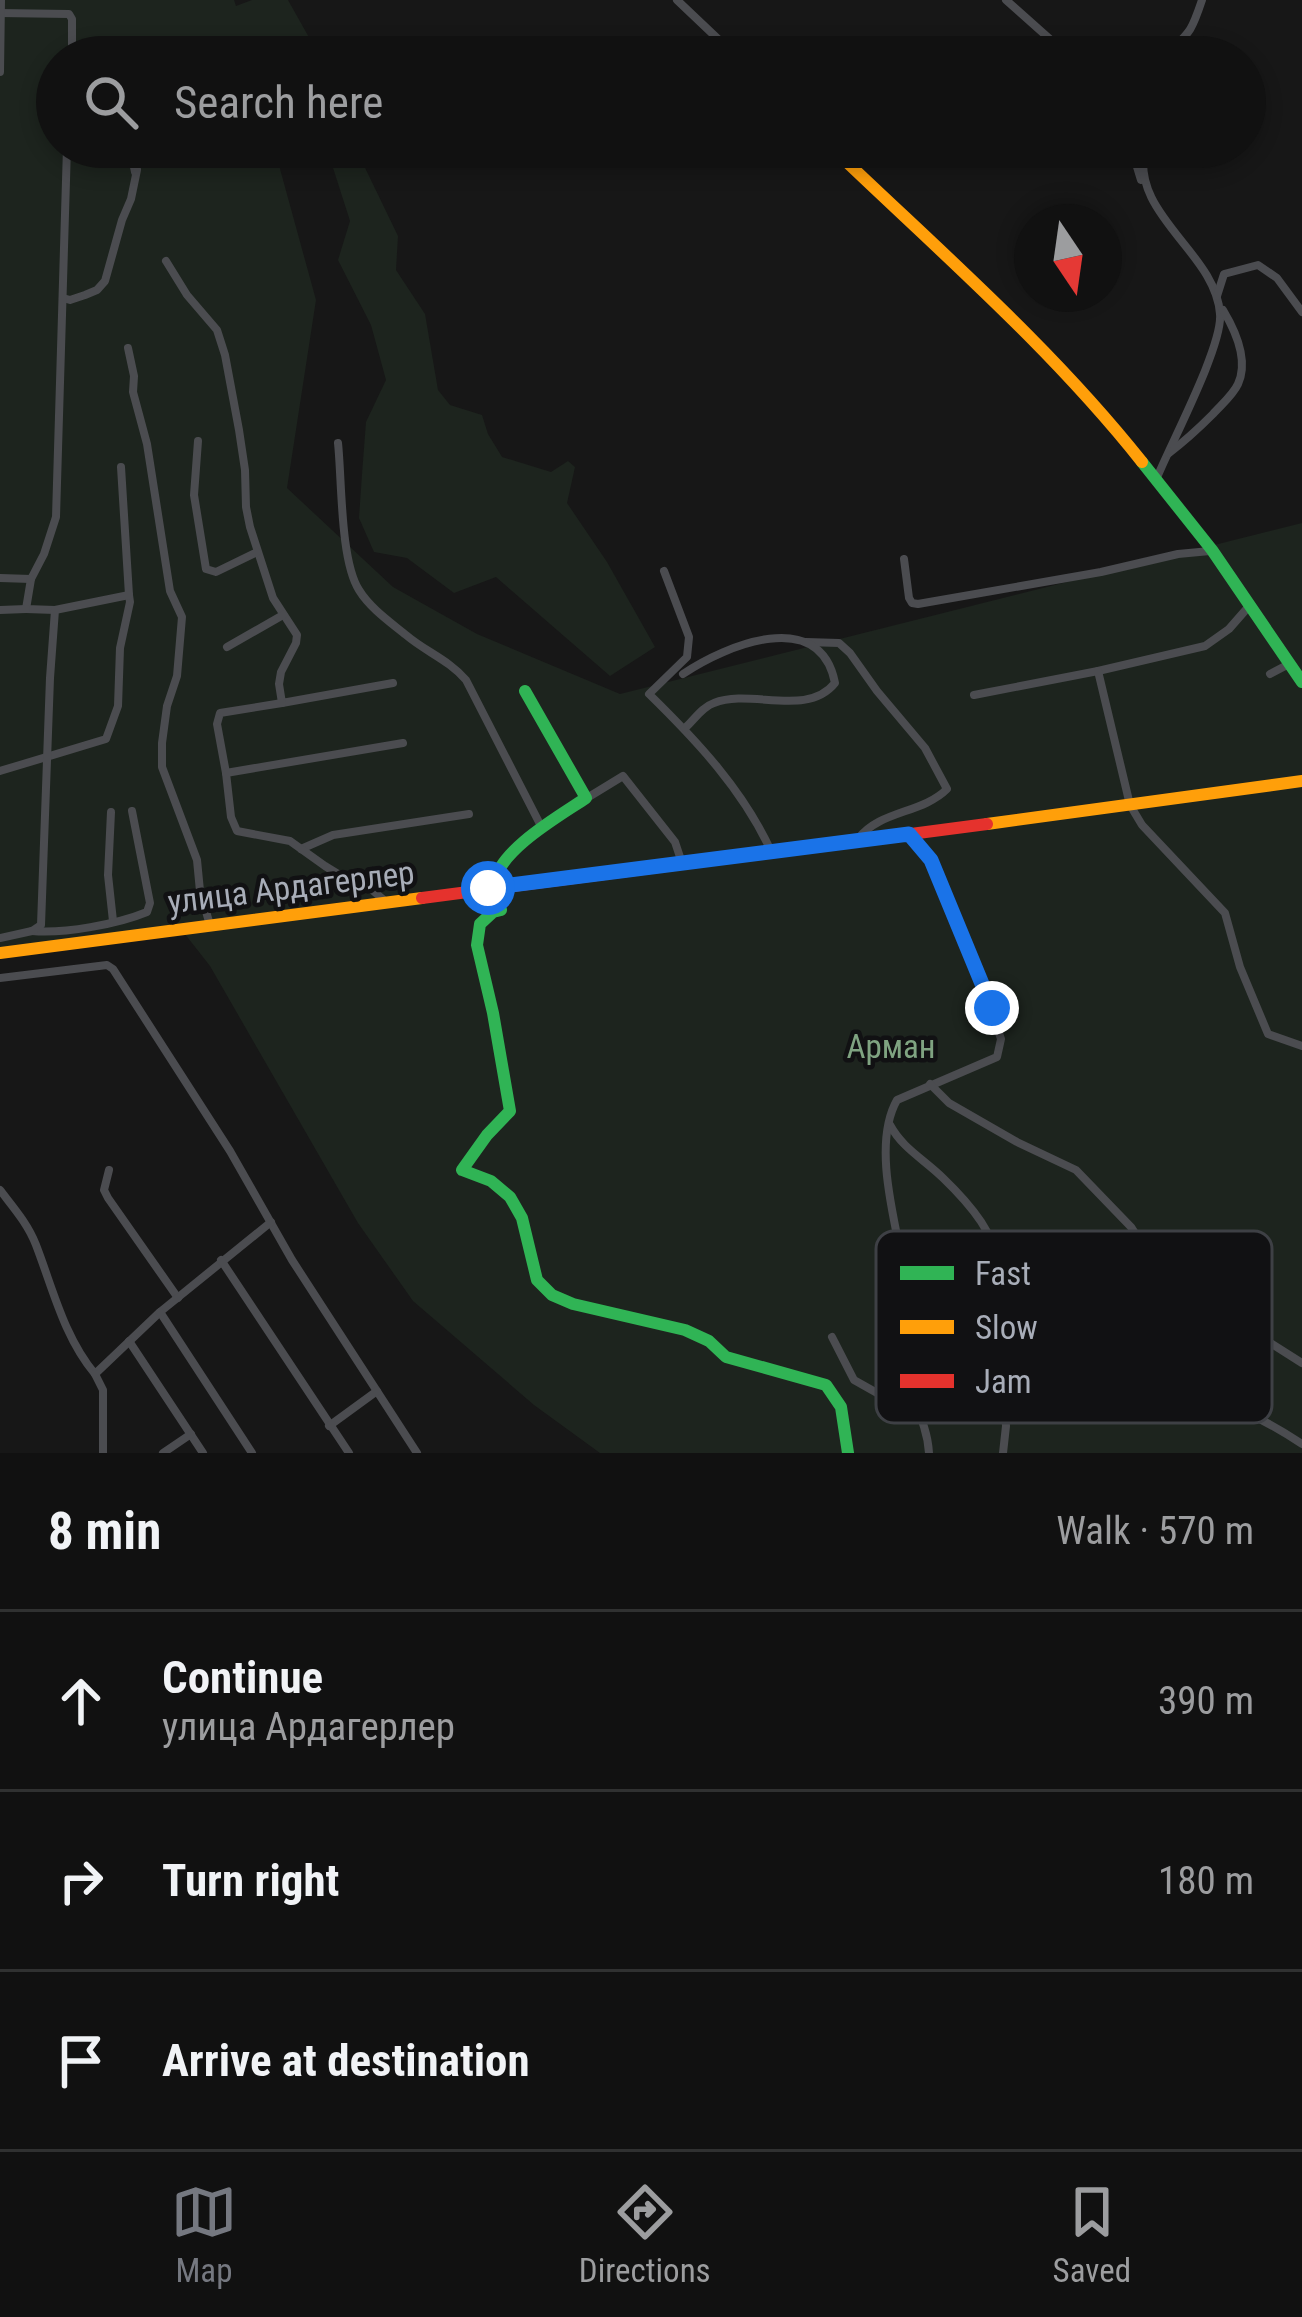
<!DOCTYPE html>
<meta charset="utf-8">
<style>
:root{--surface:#111;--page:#1a1a1a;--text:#f1f3f6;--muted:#9c9d9f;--line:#303131;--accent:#757880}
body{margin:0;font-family:"Roboto Condensed",sans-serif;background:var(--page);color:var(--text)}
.compass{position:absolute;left:1014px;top:204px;width:108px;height:108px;border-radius:50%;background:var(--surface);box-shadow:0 6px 18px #0003;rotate:167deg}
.stop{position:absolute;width:36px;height:36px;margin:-27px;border:9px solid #1a73e8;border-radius:50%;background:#fff}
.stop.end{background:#1a73e8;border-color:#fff;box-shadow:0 3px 12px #0008}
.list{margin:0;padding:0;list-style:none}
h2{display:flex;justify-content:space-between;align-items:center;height:156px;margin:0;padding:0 48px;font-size:51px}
h2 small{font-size:39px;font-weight:400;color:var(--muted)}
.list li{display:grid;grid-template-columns:78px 1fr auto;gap:36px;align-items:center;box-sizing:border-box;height:180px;padding:0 48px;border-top:3px solid var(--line)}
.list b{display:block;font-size:45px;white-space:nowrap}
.list p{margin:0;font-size:39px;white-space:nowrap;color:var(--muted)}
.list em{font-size:39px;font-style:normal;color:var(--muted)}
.icon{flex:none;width:66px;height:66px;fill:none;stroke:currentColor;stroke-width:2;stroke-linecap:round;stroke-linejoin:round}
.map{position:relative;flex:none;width:1302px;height:1453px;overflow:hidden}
.search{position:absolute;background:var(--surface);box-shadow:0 6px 18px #0003;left:36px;right:36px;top:36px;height:132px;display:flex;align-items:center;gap:30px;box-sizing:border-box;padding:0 42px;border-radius:66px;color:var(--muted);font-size:45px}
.sheet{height:696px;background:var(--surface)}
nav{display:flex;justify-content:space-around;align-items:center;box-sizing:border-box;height:168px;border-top:3px solid var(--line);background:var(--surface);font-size:33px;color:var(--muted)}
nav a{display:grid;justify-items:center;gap:6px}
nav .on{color:var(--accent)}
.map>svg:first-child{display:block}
</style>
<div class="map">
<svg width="1302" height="1453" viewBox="0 0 1302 1453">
<rect width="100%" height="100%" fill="#171717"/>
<g fill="#1d241e">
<path d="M 0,0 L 234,0 L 236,6 L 252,0 L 288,0 L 320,57 L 57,57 L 57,147 L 274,147 L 316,300 L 287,488 L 393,587 L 477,634 L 620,694 L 1302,523 L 1302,1453 L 600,1453 L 534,1405 L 413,1301 L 358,1223 L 210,966 L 181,929 L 0,953 Z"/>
<path d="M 322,147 L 355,147 L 398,236 L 396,270 L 425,314 L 438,390 L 450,405 L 482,415 L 488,434 L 502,457 L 551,472 L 568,461 L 575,467 L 567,503 L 607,562 L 655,647 L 610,676 L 496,577 L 454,593 L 407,558 L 374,552 L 359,518 L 362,474 L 366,422 L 386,380 L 371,325 L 338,260 L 350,221 L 327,149 Z"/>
</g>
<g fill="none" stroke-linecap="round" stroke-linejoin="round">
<g stroke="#4b4c50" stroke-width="8">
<path d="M 677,0 L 737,57"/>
<path d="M 1006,0 L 1070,57"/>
<path d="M 0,13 L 69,14 L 72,19 L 72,57"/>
<path d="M 132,41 L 133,57"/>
<path d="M 1164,57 C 1189,32 1190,36 1202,0"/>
<path d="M 0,72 L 1,0"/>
<path d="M 130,147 L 135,172"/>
<path d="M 1131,147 L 1141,180"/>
<path d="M 1145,147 C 1129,215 1216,252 1220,314 C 1223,346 1170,445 1156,480"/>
<path d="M 166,261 L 187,295 L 217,330 L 225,355 L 239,430 L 245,470 L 246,507 L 250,527 L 273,598 L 297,635 L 296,643 L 281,672 L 279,684 L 282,703 L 393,683"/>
<path d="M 1217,296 L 1224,274 L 1258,265 L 1277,278 L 1302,312"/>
<path d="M 63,298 L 70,300 L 85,295 L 97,290 L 105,281 L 122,220 L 131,199 L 137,170"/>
<path d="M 128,348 L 134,376 L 133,392 L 147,444 L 170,591 L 182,617 L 177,676 L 167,706 L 162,743 L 162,767 L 197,860 L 200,891 L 210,925"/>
<path d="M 198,441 L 194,495 L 206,569 L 216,572 L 257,552"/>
<path d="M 338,443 C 342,480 340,560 359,590 C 370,608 390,622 406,635 C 426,652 449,660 466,680 L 542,828"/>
<path d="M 1169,453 C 1185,441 1199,428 1213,414 C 1221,405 1233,395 1238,384 C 1249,360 1235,330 1223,310"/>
<path d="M 904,559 L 909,598 L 912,603 L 918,604 L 1101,572 L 1178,554 L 1210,551"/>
<path d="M 664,571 L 689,637 L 687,657 L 649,694 C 697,741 743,790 771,851"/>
<path d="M 0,578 L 31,579 L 44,554 L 56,517 L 67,147"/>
<path d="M 31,579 L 26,609 L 55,610"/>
<path d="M 0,610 L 26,609"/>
<path d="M 806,642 L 839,643 L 850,653 L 877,691 L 925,748 L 947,789 C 922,814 880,810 858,839"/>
<path d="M 227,647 L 283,615"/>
<path d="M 1098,671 L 1205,646 L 1229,629 L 1250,605"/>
<path d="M 683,674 C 726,645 820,606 835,683 C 807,718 750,688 714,703 C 702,707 694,720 685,728"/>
<path d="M 1270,674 L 1289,664"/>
<path d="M 974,695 L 1098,671 L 1130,805 L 1142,825 L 1225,913 L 1240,967 L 1268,1034 L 1302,1046"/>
<path d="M 0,771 L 106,739 L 118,706 L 120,648 L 130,602 L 129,595"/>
<path d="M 226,773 L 217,724 L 220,713 L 282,703"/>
<path d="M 587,798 L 623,776 L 675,842 L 682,863"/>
<path d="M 111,812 L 108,875 L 113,921"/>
<path d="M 910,835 L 931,860 L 978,969 L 1001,1039 L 997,1057 L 897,1100 C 868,1151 903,1244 909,1300 C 911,1322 900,1344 903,1365 C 907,1396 927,1418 929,1453"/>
<path d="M 301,849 L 333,835 L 469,814"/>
<path d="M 385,901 L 371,889 L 351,882 L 325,866 L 290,841 L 237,831 L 231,817 L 226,773 L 403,743"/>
<path d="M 32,931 C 64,934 118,924 147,912 L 150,903 L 132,811"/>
<path d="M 0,938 L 32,931 L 41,925 L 50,678 L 55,610 L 129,595 L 121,467"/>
<path d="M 0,978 L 107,965 L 113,969 L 230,1151 L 292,1260 L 417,1453"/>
<path d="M 930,1084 L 949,1103 L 1017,1142 L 1076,1170 L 1131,1227 L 1150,1257 L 1264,1339 L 1302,1363"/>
<path d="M 890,1125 C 903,1149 924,1159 943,1178 C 970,1204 998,1236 1001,1275 C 1002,1300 999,1326 1000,1351"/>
<path d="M 109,1170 L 104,1190 L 108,1198 L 178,1298"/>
<path d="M 0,1190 C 13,1207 28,1224 36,1245 C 53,1289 64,1337 95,1374 L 160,1312 L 271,1222"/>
<path d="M 221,1260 L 349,1453"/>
<path d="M 160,1312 L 252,1453"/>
<path d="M 832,1337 L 854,1380 L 909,1411 L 921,1413"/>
<path d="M 129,1341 L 203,1453"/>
<path d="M 95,1374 L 103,1390 L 103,1453"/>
<path d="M 329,1426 L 377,1391"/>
<path d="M 163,1453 L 191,1434"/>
<path d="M 1003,1453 L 1006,1426 L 1000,1351 C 1040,1357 1081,1358 1121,1368 C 1185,1384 1247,1407 1302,1444"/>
</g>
<g stroke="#30b455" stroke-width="12">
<path d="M 1142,462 L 1212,550 L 1302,682"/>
<path d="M 525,691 L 586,798 C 561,815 499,850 495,882 C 494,891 498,901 501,910 L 493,912 L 480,924 L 477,945 L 493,1013 L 510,1111 L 487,1135 L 462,1170 L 491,1181 L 510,1197 L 522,1218 L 537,1280 L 552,1295 L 573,1304 L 685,1330 L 709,1341 L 726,1357 L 826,1385 L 841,1407 L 848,1453"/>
</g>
<g stroke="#ff9f0a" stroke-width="12">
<path d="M 831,147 C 937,249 1050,346 1142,462"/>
<path d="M 987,824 L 1302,781"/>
<path d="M 0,953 L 422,898"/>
</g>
<path stroke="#e5322d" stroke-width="12" d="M 422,898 L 987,824"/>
</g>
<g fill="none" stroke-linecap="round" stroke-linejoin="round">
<path stroke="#1a73e8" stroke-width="15" d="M 488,888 L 909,834 L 931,860 L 992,1008"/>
</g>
<g text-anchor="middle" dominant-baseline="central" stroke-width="9" stroke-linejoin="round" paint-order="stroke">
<g font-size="33" fill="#a8adb8" stroke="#111113">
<text transform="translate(291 887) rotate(-7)">улица Ардагерлер</text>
</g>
<g font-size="33" fill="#7fa381" stroke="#111113">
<text x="891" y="1046">Арман</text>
</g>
</g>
<rect x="876" y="1231" width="396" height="192" rx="18" fill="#111113" stroke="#3e4045" stroke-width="3"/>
<rect x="900" y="1266" width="54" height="14" fill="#30b455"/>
<rect x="900" y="1320" width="54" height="14" fill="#ff9f0a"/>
<rect x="900" y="1374" width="54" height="14" fill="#e5322d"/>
<g font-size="33" fill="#a8adb8">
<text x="975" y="1285">Fast</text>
<text x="975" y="1339">Slow</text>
<text x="975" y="1393">Jam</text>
</g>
</svg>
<svg class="compass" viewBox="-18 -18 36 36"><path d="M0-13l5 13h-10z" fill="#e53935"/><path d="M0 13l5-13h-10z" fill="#9c9d9f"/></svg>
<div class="stop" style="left:488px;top:888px"></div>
<div class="stop end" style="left:992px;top:1008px"></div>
<div class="search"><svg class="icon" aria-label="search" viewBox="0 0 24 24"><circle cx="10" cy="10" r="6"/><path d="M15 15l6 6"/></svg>Search here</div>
</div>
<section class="sheet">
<h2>8 min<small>Walk · 570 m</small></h2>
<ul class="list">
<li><svg class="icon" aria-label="ahead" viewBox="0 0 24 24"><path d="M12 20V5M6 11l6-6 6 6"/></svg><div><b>Continue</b><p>улица Ардагерлер</p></div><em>390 m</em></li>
<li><svg class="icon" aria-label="right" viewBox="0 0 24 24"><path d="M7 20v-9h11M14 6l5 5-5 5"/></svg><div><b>Turn right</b></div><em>180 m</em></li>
<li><svg class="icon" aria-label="arrive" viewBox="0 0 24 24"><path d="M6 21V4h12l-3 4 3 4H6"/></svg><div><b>Arrive at destination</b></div></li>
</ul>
</section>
<nav>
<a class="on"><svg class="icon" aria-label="map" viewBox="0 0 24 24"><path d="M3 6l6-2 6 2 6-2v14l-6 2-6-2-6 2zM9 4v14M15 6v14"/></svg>Map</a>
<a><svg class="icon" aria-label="directions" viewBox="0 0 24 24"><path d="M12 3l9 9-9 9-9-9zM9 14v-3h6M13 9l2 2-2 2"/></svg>Directions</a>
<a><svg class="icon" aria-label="saved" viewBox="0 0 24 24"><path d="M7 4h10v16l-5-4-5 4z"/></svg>Saved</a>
</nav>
